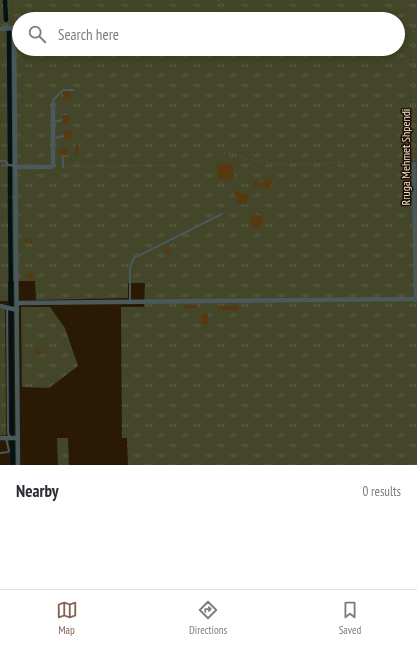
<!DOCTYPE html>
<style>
:root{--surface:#fff;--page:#f7f7f7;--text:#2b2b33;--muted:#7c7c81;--line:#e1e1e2;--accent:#846053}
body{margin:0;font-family:"PT Sans Narrow",sans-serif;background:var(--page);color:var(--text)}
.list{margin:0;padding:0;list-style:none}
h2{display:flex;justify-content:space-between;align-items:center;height:52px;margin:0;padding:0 16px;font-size:17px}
h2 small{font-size:13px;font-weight:400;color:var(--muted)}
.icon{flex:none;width:22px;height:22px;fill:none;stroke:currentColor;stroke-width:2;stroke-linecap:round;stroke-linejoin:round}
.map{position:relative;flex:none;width:417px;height:465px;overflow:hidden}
.search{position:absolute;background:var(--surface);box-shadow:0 2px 10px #0003;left:12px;right:12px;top:12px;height:44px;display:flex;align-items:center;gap:10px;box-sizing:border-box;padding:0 14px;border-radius:22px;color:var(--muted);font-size:15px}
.sheet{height:124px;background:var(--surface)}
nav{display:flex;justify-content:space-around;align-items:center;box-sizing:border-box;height:56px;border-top:1px solid var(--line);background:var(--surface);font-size:11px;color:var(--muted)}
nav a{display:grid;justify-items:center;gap:2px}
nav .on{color:var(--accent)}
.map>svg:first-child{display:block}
</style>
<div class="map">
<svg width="417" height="465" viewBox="0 0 417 465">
<defs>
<pattern id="grass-tufts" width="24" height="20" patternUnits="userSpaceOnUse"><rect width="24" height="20" fill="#434628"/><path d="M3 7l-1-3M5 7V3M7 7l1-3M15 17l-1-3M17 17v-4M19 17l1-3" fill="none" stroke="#5e6046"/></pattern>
</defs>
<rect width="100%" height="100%" fill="#2a1a05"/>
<g fill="url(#grass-tufts)" fill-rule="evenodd">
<path d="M 0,0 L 417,0 L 417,465 L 128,465 L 127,438 L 122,438 L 121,307 L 144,307 L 145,283 L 128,283 L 128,298 L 36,300 L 35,281 L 8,281 L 8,301 L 0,301 ZM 19,19 L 398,19 L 398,49 L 19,49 Z"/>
<path d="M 21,307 L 50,307 L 65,328 L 78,366 L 49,388 L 22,387 Z"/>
<path d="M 0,309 L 5,309 L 6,435 L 0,435 Z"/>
<path d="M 57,438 L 68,438 L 69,465 L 58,465 Z"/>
</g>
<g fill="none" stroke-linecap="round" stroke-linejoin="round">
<g stroke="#021318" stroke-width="4.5">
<path d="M 5,0 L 6,20"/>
<path d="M 9,32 L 10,162"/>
<path d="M 10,167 L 10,195"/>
<path d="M 10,199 L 11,307"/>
<path d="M 11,311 L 12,434"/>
<path d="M 12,440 L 13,463"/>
</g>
</g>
<g fill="#56390f">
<rect x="63" y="91" width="7" height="8"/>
<rect x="62" y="115" width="7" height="8"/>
<rect x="64" y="131" width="8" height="8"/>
<path d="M 76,144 L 79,144 L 78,155 L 75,154 Z"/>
<path d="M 59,149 L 67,149 L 67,155 L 59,154 Z"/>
<path d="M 232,163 L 234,177 L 231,178 L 231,180 L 227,180 L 227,178 L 218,179 L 217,164 Z"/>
<path d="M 265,178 L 271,179 L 270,182 L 272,182 L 271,188 L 262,186 Z"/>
<path d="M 254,181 L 259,182 L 258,184 L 263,185 L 262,187 L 253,186 Z"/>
<path d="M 235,191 L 249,195 L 246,205 L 237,202 L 238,197 L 234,196 Z"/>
<path d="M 253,214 L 264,217 L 260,228 L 249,225 Z"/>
<path d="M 25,238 L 32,239 L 32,243 L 25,242 Z"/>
<path d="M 168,247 L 172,251 L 169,254 L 164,250 Z"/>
<path d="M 28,273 L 34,273 L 34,279 L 27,279 Z"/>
<path d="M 197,305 L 197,308 L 185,309 L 185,306 Z"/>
<rect x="218" y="306" width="20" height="4"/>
<rect x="201" y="314" width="7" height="10"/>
<path d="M 37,348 L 42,353 L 39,356 L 34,351 Z"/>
</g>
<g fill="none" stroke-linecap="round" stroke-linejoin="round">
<g stroke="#695a48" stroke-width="1" stroke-dasharray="1 3" stroke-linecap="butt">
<path d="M 218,0 L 218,19"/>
<path d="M 15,23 L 16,0"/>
<path d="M 398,26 L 409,25 L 414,28 L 414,160"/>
<path d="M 414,28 L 415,26 L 417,26"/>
<path d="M 224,153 L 239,155 L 245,159 L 278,164 L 315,164 L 341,162 L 348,163 L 409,163"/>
<path d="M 65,167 L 169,165"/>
</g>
<g stroke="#4a595b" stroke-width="2">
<path d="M 53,103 L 54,99 L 63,90 L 73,90"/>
<path d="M 54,122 L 62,120"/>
<path d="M 54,138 L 64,136"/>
<path d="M 0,161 L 6,161 L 8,165 L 15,166"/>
<path d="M 63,167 L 63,157"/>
<path d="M 130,301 L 130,267 L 134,258 L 222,214"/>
<path d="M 7,308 L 8,433 L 10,437"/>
<path d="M 0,453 L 8,452 L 9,451 L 6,438"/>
</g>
<g stroke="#4a595b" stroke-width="4.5">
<path d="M 0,29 L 14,28 L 18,465"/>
<path d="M 414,164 L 416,300"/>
<path d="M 15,167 L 51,167 L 53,165 L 53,104"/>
<path d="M 17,303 L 415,299"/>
<path d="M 0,306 L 17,310"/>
<path d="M 0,438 L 18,438"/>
</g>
</g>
<g text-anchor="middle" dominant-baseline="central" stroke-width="3" stroke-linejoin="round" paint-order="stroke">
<g font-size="12" fill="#e9ded2" stroke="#201100">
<text transform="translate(405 157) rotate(-90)">Rruga Mehmet Shpendi</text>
</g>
</g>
</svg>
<div class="search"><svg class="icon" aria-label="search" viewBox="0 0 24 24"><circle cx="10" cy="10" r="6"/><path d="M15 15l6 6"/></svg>Search here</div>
</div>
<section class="sheet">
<h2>Nearby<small>0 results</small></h2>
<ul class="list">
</ul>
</section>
<nav>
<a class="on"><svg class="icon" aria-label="map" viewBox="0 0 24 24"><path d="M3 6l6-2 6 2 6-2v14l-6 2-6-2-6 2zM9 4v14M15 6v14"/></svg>Map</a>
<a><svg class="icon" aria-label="directions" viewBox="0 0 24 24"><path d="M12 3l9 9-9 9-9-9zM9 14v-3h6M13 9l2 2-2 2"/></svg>Directions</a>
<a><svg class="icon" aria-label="saved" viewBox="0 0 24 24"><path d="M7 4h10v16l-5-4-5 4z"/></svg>Saved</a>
</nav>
